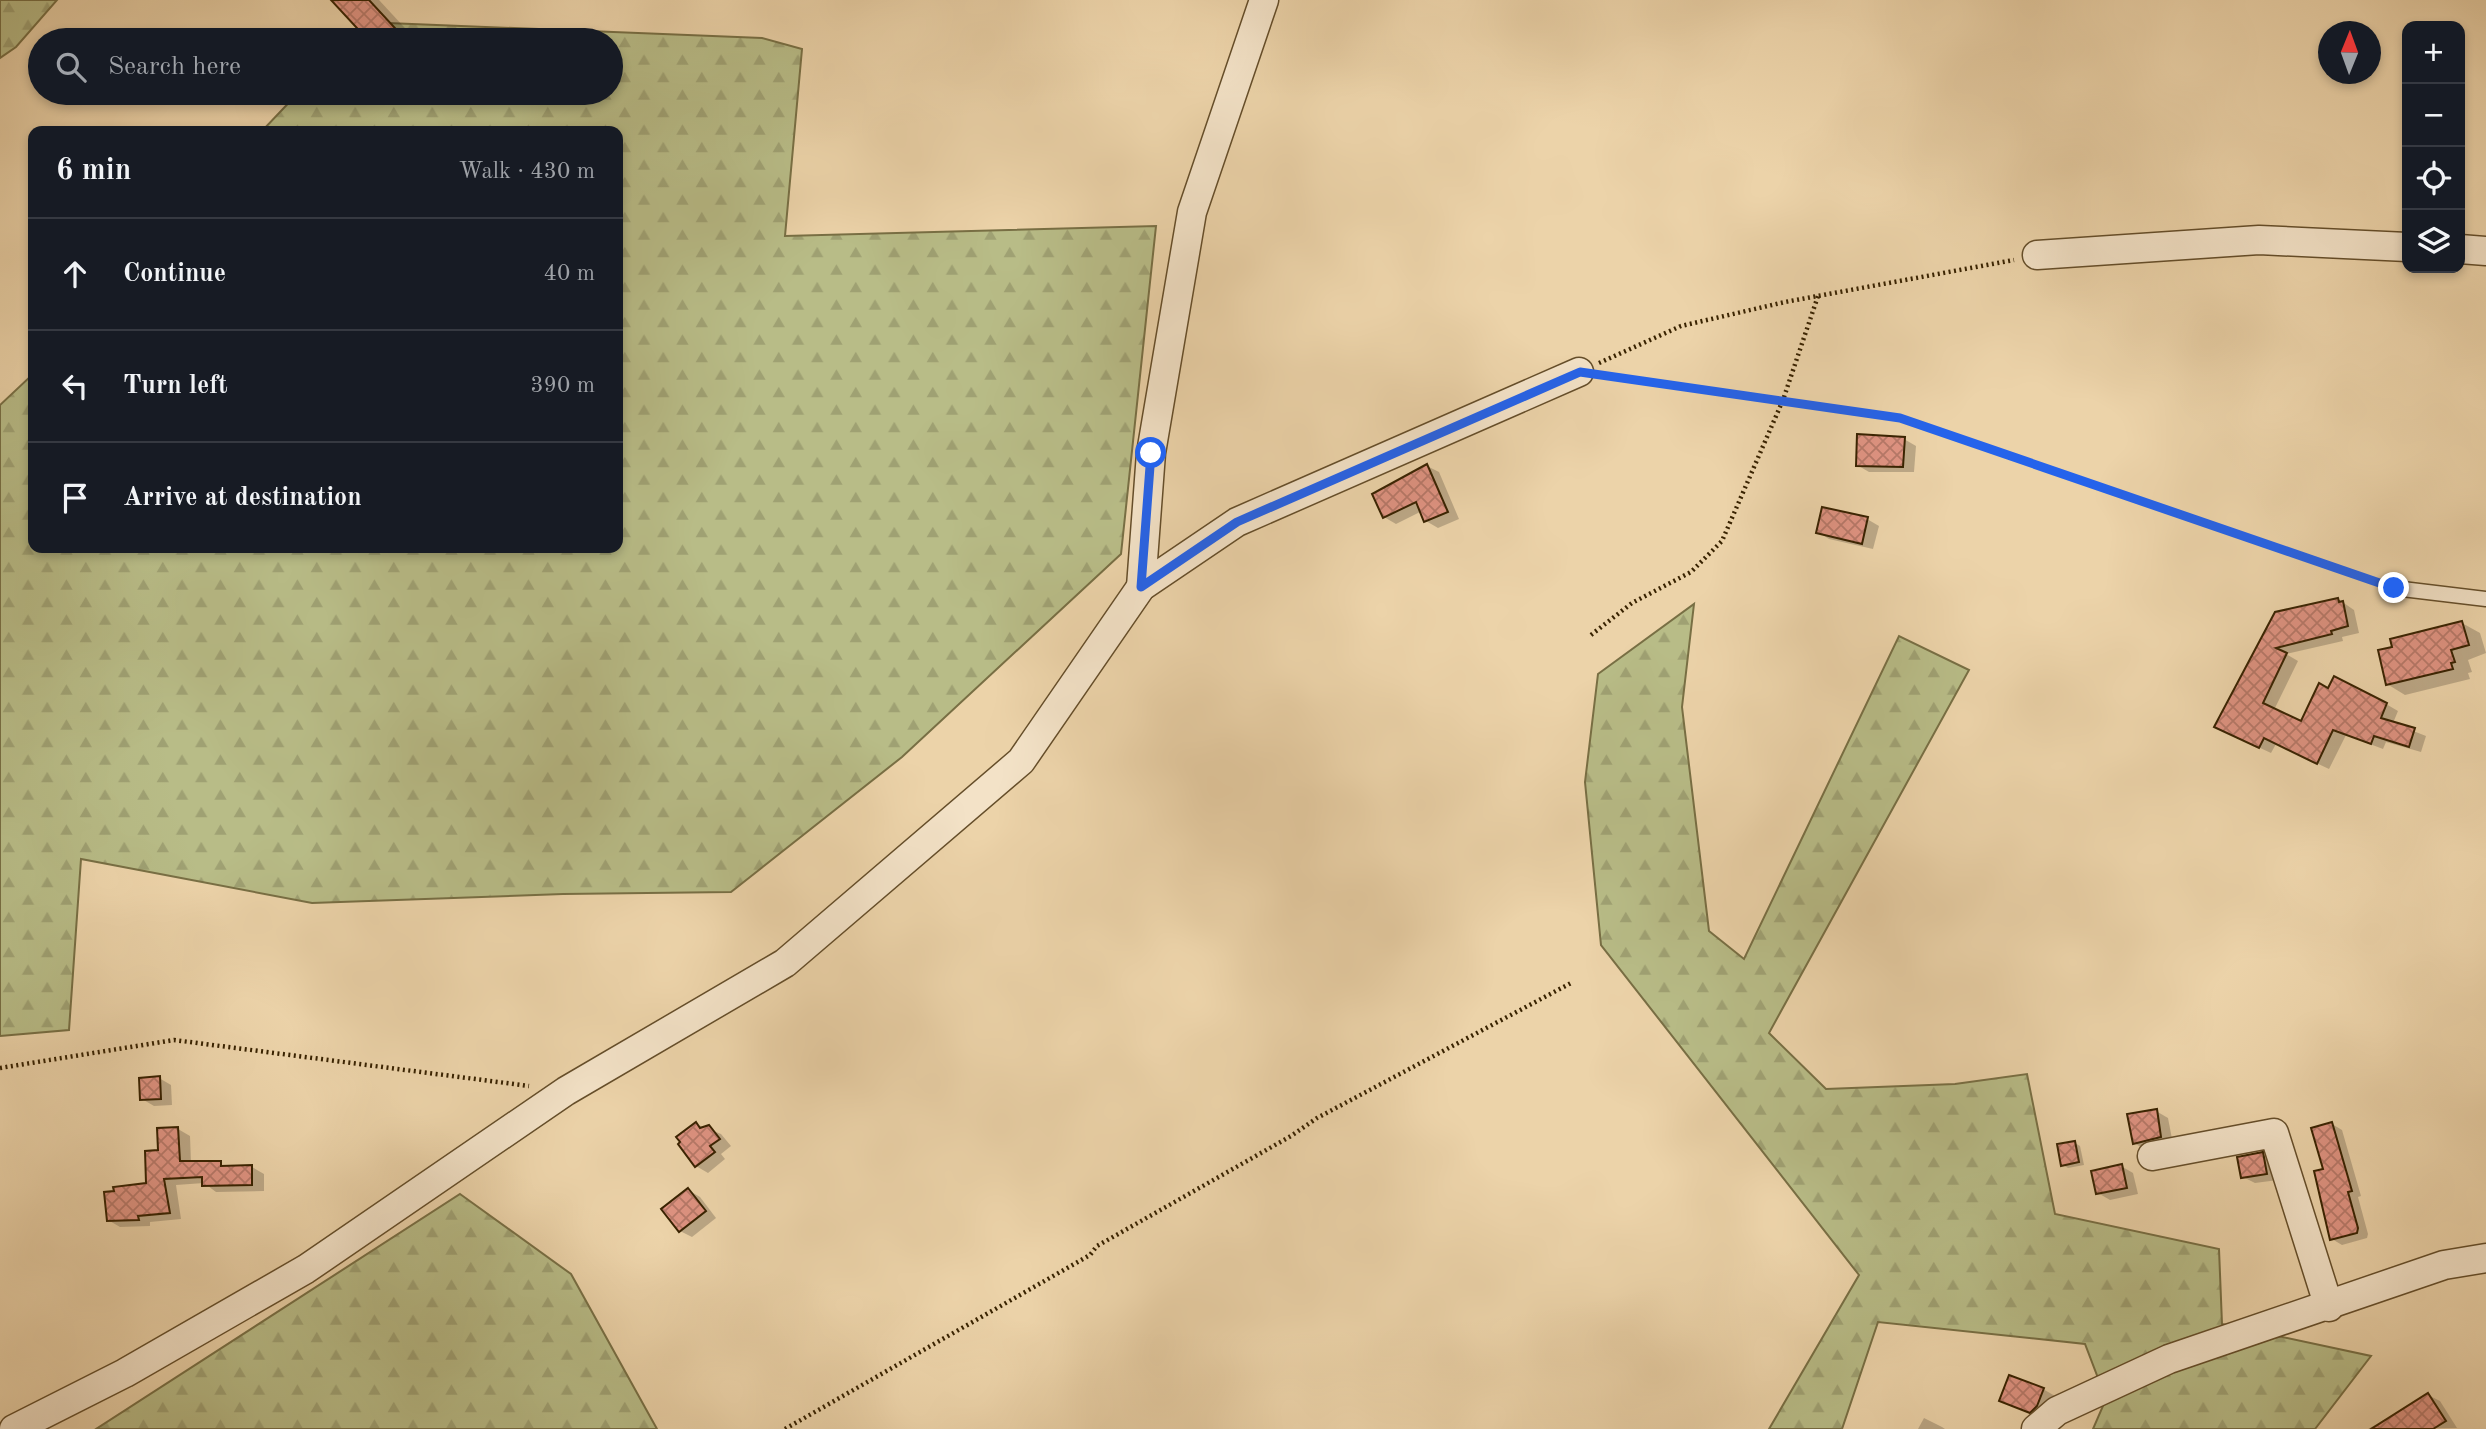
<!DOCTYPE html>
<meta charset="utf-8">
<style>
:root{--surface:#171b24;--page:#20242c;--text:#f1f3f6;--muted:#9ea1a6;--line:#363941}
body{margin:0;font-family:"Old Standard TT",serif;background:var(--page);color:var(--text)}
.controls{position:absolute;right:21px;top:21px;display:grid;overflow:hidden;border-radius:14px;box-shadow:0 4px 10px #0003}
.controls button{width:63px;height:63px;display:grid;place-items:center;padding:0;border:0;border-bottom:2px solid var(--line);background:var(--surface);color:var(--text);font:35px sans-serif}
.compass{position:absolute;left:2318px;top:21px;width:63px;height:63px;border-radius:50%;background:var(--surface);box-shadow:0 4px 10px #0003;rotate:1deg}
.stop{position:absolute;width:21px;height:21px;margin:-16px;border:5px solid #2563eb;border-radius:50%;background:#fff}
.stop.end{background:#2563eb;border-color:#fff;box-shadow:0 2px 7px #0008}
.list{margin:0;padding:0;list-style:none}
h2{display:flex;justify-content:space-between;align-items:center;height:91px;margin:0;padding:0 28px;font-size:30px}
h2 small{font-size:23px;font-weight:400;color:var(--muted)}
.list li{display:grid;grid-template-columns:46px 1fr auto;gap:21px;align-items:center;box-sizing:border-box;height:112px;padding:0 28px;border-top:2px solid var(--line)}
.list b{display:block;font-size:26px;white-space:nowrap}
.list em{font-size:23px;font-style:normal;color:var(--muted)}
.icon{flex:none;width:38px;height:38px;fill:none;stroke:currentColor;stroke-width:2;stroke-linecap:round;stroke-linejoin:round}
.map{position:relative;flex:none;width:2486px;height:1429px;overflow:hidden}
.search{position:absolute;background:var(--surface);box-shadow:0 4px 10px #0003;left:28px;top:28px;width:595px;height:77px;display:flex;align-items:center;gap:18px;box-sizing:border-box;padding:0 24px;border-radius:38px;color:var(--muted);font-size:26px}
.panel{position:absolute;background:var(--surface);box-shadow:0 4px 10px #0003;left:28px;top:126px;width:595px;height:427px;border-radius:14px}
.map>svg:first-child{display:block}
</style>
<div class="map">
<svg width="2486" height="1429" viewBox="0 0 2486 1429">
<defs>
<pattern id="forest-firs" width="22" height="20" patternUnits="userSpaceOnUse" patternTransform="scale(1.75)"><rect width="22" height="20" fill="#b8bc87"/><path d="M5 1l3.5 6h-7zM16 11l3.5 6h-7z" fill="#9fa173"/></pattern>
<pattern id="building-cross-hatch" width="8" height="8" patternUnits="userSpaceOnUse" patternTransform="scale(1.75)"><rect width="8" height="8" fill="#df9382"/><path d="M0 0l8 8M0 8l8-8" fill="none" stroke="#b67868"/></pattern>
</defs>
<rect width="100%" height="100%" fill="#ecd3a9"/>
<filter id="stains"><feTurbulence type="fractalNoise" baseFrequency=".00286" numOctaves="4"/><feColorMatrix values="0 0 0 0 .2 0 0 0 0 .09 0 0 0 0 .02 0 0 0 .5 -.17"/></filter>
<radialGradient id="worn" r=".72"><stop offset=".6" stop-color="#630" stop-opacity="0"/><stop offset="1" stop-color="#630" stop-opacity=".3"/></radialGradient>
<g fill="url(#forest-firs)" stroke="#786f44" stroke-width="2">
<path d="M 0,0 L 57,0 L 16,47 L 0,58 Z"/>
<path d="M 363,22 L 762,38 L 802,49 L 785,236 L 1156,226 L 1121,554 L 902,757 L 731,892 L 563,894 L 312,903 L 81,859 L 69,1030 L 0,1036 L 0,405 L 33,374 L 33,548 L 618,548 L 618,131 L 262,131 L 298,93 L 611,93 L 611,40 L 346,40 Z"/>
<path d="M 1694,604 L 1682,707 L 1709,931 L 1744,959 L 1899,636 L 1969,670 L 1769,1033 L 1826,1089 L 1955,1084 L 2027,1074 L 2055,1214 L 2219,1249 L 2222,1324 L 2371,1356 L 2315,1429 L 2093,1429 L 2106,1399 L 2085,1344 L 1878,1322 L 1842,1429 L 1769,1429 L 1859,1275 L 1601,945 L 1585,782 L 1598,674 Z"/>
<path d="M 460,1194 L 571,1274 L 657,1429 L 96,1429 Z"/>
</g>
<g fill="#0003">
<path d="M 334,0 L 379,0 L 416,40 L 370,40 Z"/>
<path d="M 1904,439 L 1916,446 L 1914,472 L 1869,472 L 1857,465 Z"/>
<path d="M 1427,466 L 1439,472 L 1459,519 L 1438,528 L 1426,521 L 1422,511 L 1396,524 L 1384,517 Z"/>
<path d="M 1867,519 L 1879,526 L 1873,549 L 1829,539 L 1818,532 Z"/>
<path d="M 2338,599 L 2354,610 L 2359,633 L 2342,637 L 2343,641 L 2286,654 L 2298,661 L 2274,710 L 2301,723 L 2329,690 L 2386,704 L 2398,711 L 2393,723 L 2426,736 L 2421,752 L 2386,742 L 2383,749 L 2346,735 L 2329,769 L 2276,744 L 2271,753 L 2228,733 L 2276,614 Z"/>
<path d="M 2462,623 L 2480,633 L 2486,653 L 2468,660 L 2472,672 L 2468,673 L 2470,679 L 2405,695 L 2387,684 Z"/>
<path d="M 159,1078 L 171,1085 L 172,1105 L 154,1106 L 142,1099 Z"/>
<path d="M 2156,1111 L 2168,1118 L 2173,1144 L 2146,1150 L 2134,1143 Z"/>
<path d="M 696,1124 L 721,1134 L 731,1146 L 721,1154 L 725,1159 L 708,1173 L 696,1166 Z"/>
<path d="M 2332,1124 L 2342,1130 L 2361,1196 L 2358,1197 L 2368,1234 L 2367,1238 L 2342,1245 L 2332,1239 L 2325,1170 Z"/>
<path d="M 178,1129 L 190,1136 L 191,1163 L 252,1167 L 264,1174 L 264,1191 L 216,1192 L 204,1183 L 176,1185 L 181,1219 L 150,1222 L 150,1226 L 120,1227 L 108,1220 L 148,1185 L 160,1152 Z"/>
<path d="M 2075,1143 L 2080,1146 L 2084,1165 L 2068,1168 L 2063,1165 Z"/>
<path d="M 2262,1154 L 2274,1161 L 2278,1180 L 2255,1183 L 2243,1177 Z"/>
<path d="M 2121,1166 L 2133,1173 L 2138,1194 L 2110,1200 L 2098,1193 Z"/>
<path d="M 688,1190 L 700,1197 L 716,1218 L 692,1237 L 680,1231 Z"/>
<path d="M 2043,1389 L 2055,1396 L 2049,1413 L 2042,1418 L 2001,1400 Z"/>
<path d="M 2428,1395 L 2440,1401 L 2457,1428 L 2368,1429 Z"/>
<path d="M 1924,1418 L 1942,1427 L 1945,1429 L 1918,1429 Z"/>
</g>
<g fill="url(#building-cross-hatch)" stroke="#382200" stroke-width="2">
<path d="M 331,0 L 369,0 L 406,40 L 368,40 Z"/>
<path d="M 1857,434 L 1905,437 L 1903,467 L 1856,466 Z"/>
<path d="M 1427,464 L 1448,512 L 1424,522 L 1416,502 L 1383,518 L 1372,494 Z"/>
<path d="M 1822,507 L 1868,517 L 1862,544 L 1816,533 Z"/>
<path d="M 2338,598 L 2339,602 L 2343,601 L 2348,626 L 2331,631 L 2332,634 L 2276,648 L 2287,653 L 2263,703 L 2301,721 L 2319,683 L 2328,688 L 2334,676 L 2387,703 L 2381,718 L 2415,728 L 2409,747 L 2374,736 L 2371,744 L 2333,730 L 2317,764 L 2264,738 L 2259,748 L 2214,727 L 2275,612 Z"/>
<path d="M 2462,621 L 2469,645 L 2451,650 L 2455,662 L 2451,663 L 2453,669 L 2386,685 L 2378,650 L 2392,647 L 2390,639 Z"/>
<path d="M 160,1076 L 161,1099 L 140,1100 L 139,1078 Z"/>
<path d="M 2157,1109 L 2161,1137 L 2133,1144 L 2127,1114 Z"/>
<path d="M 696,1122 L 700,1128 L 709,1125 L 720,1139 L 710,1146 L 715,1152 L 695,1167 L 678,1144 L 680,1142 L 676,1137 Z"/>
<path d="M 2332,1122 L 2352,1191 L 2348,1192 L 2358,1228 L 2357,1233 L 2330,1240 L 2314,1171 L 2323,1169 L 2311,1128 Z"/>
<path d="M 178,1127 L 180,1161 L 221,1161 L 221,1166 L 252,1165 L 252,1185 L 202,1186 L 202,1177 L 164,1179 L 170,1213 L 138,1216 L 139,1220 L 107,1221 L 104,1192 L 114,1191 L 113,1187 L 146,1183 L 145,1151 L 158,1150 L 157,1128 Z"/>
<path d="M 2075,1141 L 2079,1162 L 2061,1166 L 2057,1144 Z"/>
<path d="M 2263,1152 L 2267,1174 L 2241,1178 L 2237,1157 Z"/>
<path d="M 2122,1164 L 2127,1188 L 2096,1194 L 2091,1171 Z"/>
<path d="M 688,1188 L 706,1211 L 679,1232 L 661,1209 Z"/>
<path d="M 2009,1375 L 2044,1388 L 2037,1406 L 2030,1413 L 1999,1401 Z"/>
<path d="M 2428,1393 L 2446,1421 L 2433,1429 L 2371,1429 Z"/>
</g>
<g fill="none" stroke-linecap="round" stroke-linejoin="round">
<defs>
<path id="service" d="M 2394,588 L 2486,599"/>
<g id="minor">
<path d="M 2460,249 L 2486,251"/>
<path d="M 2037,255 L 2259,240 L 2407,247"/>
<path d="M 1141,587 L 1151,453 L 1192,212 L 1264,0"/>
<path d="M 2152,1156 L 2274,1133 L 2329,1307"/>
<path d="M 14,1429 L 125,1373 L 306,1269 L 566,1091 L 785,963 L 1021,761 L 1141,587 L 1237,522 L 1579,372"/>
<path d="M 2036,1429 L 2057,1411 L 2169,1359 L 2444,1265 L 2486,1258"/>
</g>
</defs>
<use href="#service" stroke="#654e2a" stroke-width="17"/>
<use href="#minor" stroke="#654e2a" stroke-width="31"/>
<g stroke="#382200" stroke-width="4.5" stroke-dasharray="2 3.5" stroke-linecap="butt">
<path d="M 1599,363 L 1681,326 L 1785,302 L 2014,260"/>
<path d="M 1601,375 L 1900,418 L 2380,584"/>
<path d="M 1591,635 L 1632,603 L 1691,572 L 1722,541 L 1783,400 L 1818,296"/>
<path d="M 0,1068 L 174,1040 L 529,1086"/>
<path d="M 785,1429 L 1090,1255 L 1097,1246 L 1291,1136 L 1317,1118 L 1571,983"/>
</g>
<use href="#service" stroke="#f3e2c7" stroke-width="14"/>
<use href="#minor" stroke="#f3e2c7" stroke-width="28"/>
</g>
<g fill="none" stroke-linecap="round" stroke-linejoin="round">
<path stroke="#2563eb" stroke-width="9" d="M 1151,453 L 1141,587 L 1237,522 L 1580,372 L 1900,418 L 2394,588"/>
</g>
<rect width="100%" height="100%" filter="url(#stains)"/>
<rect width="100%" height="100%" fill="url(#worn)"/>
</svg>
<div class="controls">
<button>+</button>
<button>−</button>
<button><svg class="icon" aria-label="locate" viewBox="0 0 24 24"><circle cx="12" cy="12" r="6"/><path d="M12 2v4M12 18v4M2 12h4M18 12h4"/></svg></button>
<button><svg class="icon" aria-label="layers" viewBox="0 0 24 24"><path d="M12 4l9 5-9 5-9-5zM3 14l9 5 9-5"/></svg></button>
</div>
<svg class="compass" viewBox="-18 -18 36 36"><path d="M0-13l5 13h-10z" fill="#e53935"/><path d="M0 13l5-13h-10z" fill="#9ea1a6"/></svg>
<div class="stop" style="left:1151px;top:453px"></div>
<div class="stop end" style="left:2394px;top:588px"></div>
<div class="search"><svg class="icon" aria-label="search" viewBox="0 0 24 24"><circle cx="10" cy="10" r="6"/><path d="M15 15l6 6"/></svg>Search here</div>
<section class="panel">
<h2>6 min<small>Walk · 430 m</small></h2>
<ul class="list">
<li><svg class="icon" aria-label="ahead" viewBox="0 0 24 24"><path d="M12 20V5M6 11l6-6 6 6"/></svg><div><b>Continue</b></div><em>40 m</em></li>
<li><svg class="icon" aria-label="left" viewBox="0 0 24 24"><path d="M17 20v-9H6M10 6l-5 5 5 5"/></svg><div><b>Turn left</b></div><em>390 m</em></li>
<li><svg class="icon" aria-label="arrive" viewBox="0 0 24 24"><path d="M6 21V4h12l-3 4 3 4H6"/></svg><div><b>Arrive at destination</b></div></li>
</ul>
</section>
</div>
